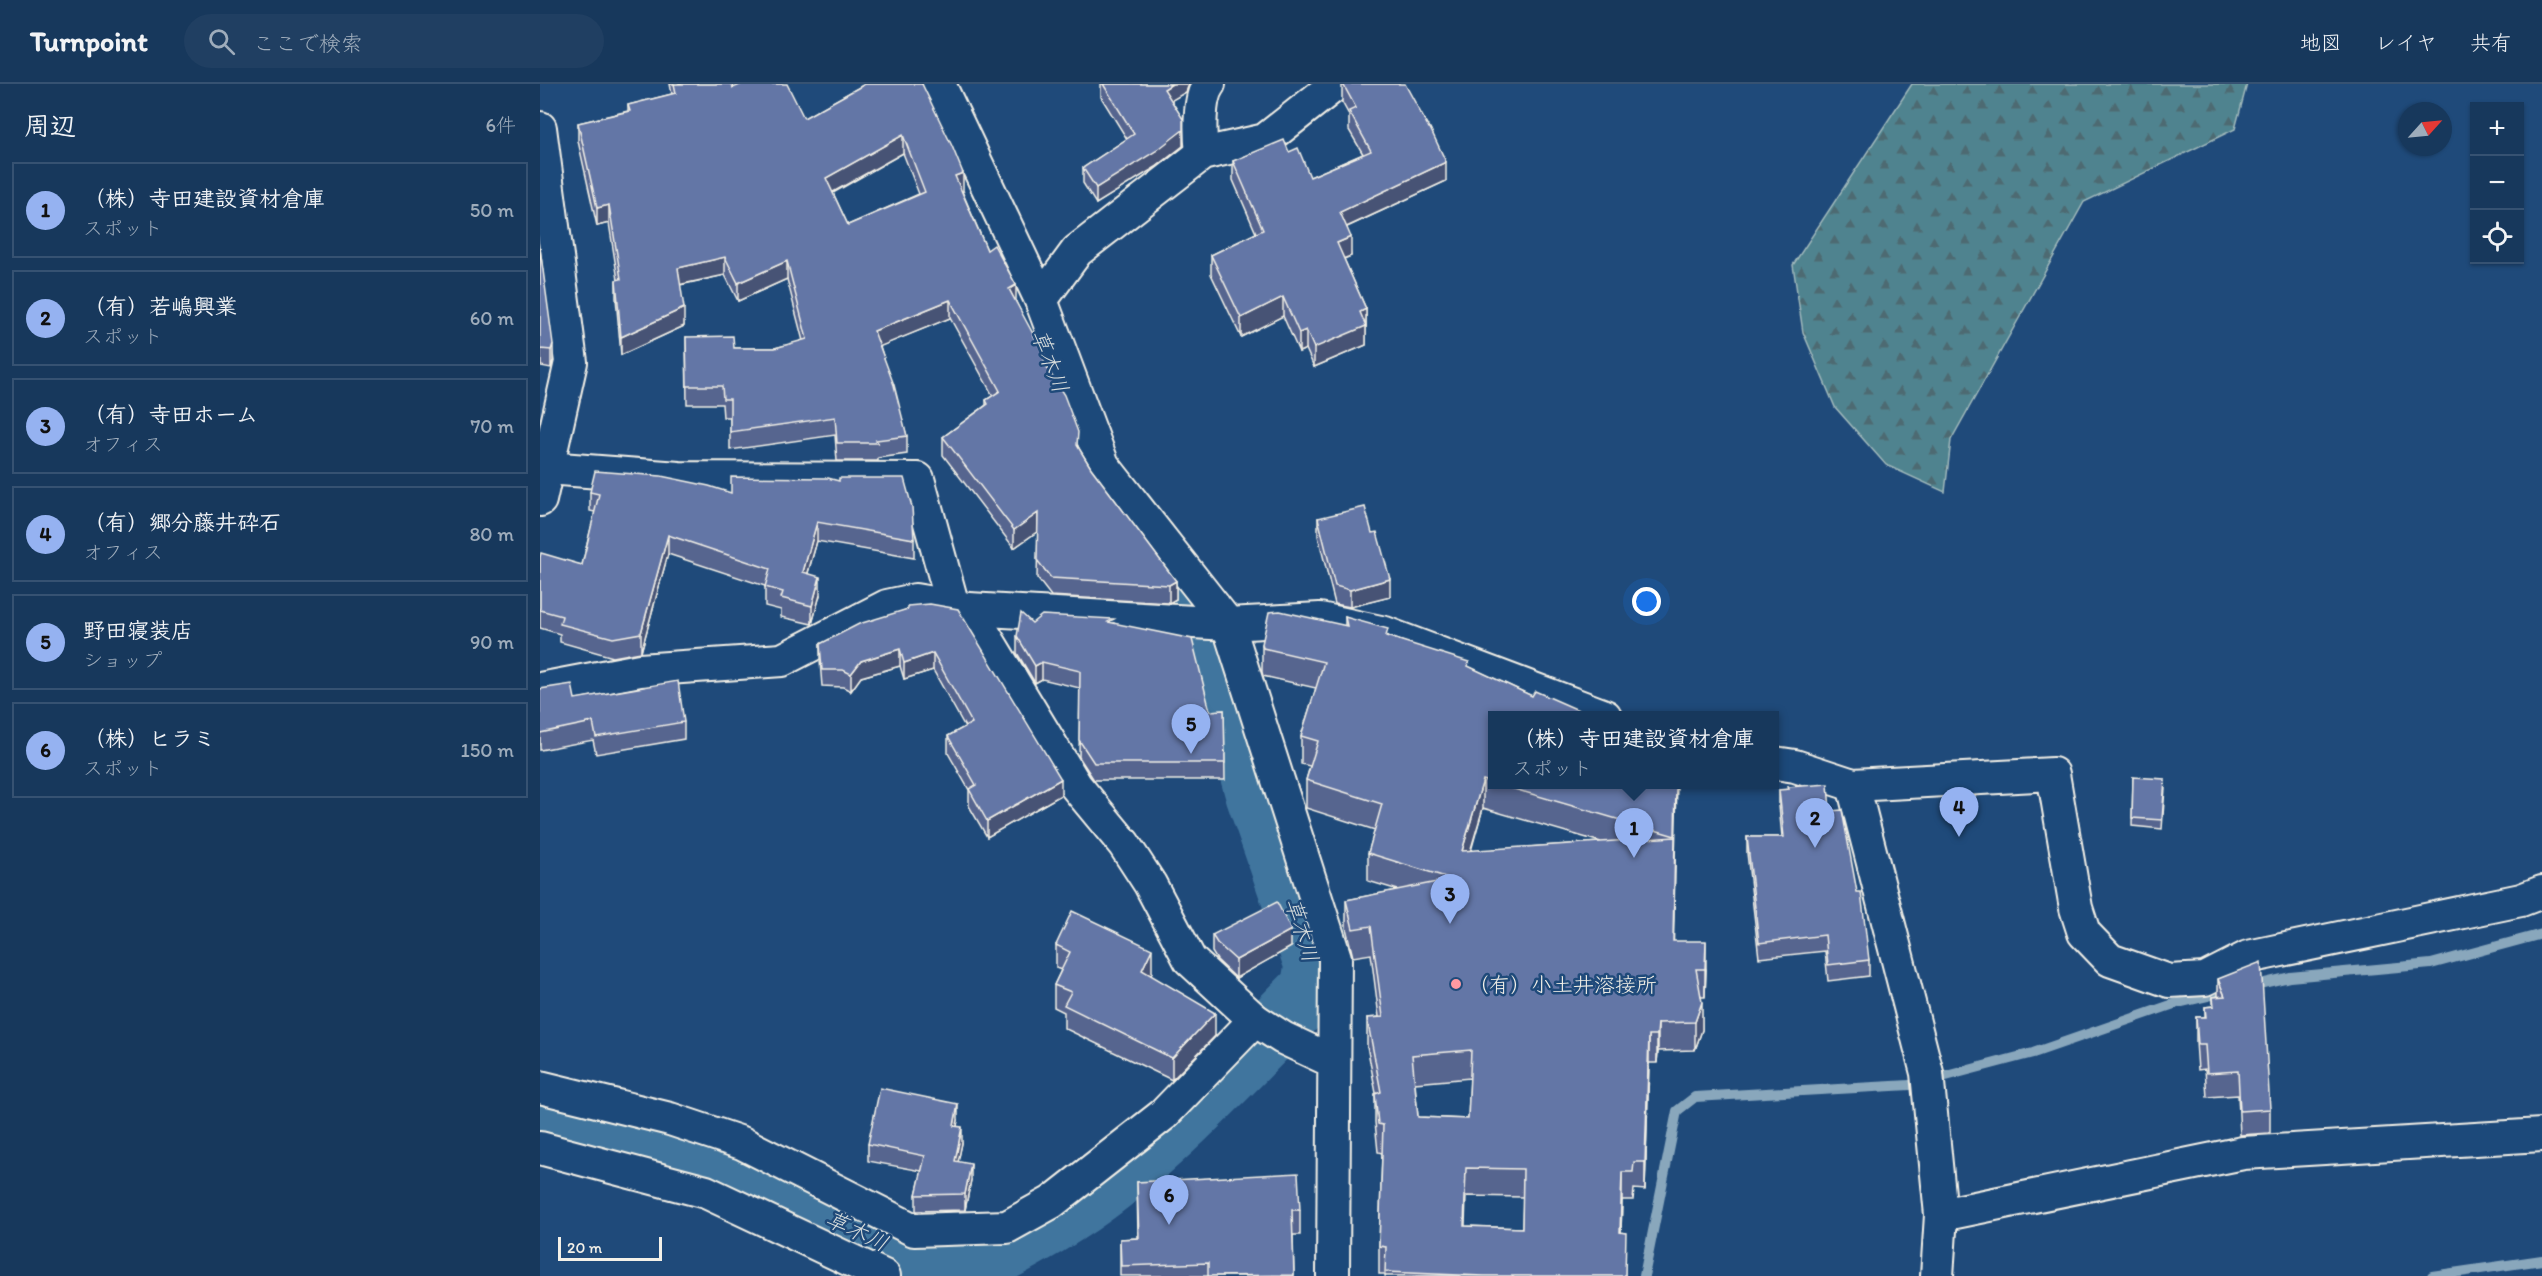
<!DOCTYPE html>
<html lang="ja">
<meta charset="utf-8">
<style>
:root{--surface:#17385c;--page:#203f62;--text:#f1f3f6;--muted:#9eacbb;--line:#365272;--accent:#95b2f1}
body{margin:0;font-family:Itim,"Klee One",sans-serif;background:var(--page);color:var(--text)}
.controls{position:absolute;right:18px;top:18px;display:grid;overflow:hidden;border-radius:0px;box-shadow:0 2px 4px #0004}
.controls button{width:54px;height:54px;display:grid;place-items:center;padding:0;border:0;border-bottom:2px solid var(--line);background:var(--surface);color:var(--text);font:30px sans-serif}
.compass{position:absolute;left:1858px;top:18px;width:54px;height:54px;border-radius:50%;background:var(--surface);box-shadow:0 2px 4px #0004;rotate:63deg}
.scale{position:absolute;left:18px;bottom:15px;width:104px;box-sizing:border-box;padding-left:6px;border:3px solid #f4f1e8;border-top:0;font-size:16px;line-height:21px;white-space:nowrap;color:#f4f1e8;-webkit-text-stroke:4px #1f4a7a;paint-order:stroke}
.you{position:absolute;left:1107px;top:518px;width:21px;height:21px;margin:-15px;border:4px solid #fff;border-radius:50%;background:#1a73e8;box-shadow:0 0 0 9px #1a73e833}
.badge{display:grid;place-items:center;width:39px;height:39px;border-radius:50%;background:var(--accent);color:#111;font-size:20px;font-weight:700}
.pin{position:absolute;translate:-50% -50px;filter:drop-shadow(0 2px 3px #0008)}
.pin::after{content:'';position:absolute;top:32px;width:21px;height:18px;background:inherit;clip-path:polygon(0 0,100% 0,50% 100%)}
.popup{position:absolute;left:948px;top:627px;width:291px;height:78px;box-sizing:border-box;display:grid;place-content:center;border-radius:0px;background:var(--surface);filter:drop-shadow(0 2px 4px #0005);font-size:20px;white-space:nowrap;color:var(--muted)}
.popup b{font-size:22px;color:var(--text)}
.popup::after{content:'';position:absolute;left:50%;top:100%;margin-left:-12px;border:12px solid transparent;border-top-color:var(--surface)}
.list{margin:0;padding:0;list-style:none}
h2{display:flex;justify-content:space-between;align-items:center;height:78px;margin:0;padding:0 24px;font-size:26px}
h2 small{font-size:20px;font-weight:400;color:var(--muted)}
.list li{display:grid;grid-template-columns:39px 1fr auto;gap:18px;align-items:center;box-sizing:border-box;height:96px;margin:0 12px 12px;padding:0 12px;border:2px solid var(--line);border-radius:0px}
.list b{display:block;font-size:22px;white-space:nowrap}
.list p{margin:0;font-size:20px;white-space:nowrap;color:var(--muted)}
.list em{font-size:20px;font-style:normal;color:var(--muted)}
.icon{flex:none;width:33px;height:33px;fill:none;stroke:currentColor;stroke-width:2;stroke-linecap:round;stroke-linejoin:round}
.map{position:relative;flex:none;width:2002px;height:1192px;overflow:hidden}
header{display:flex;align-items:center;gap:36px;box-sizing:border-box;height:84px;padding:0 30px;background:var(--surface);border-bottom:2px solid var(--line)}
header strong{font-size:28px}
nav{display:flex;gap:33px;margin-inline-start:auto;font-size:21px}
.search{width:420px;height:54px;background:var(--page);display:flex;align-items:center;gap:15px;box-sizing:border-box;padding:0 21px;border-radius:33px;color:var(--muted);font-size:22px}
main{display:flex}
aside{flex:1;background:var(--surface)}
.map>svg:first-child{display:block}
</style>
<header>
<strong>Turnpoint</strong>
<div class="search"><svg class="icon" aria-label="search" viewBox="0 0 24 24"><circle cx="10" cy="10" r="6"/><path d="M15 15l6 6"/></svg>ここで検索</div>
<nav><a>地図</a><a>レイヤ</a><a>共有</a></nav>
</header>
<main>
<aside>
<h2>周辺<small>6件</small></h2>
<ul class="list">
<li><span class="badge">1</span><div><b>（株）寺田建設資材倉庫</b><p>スポット</p></div><em>50 m</em></li>
<li><span class="badge">2</span><div><b>（有）若嶋興業</b><p>スポット</p></div><em>60 m</em></li>
<li><span class="badge">3</span><div><b>（有）寺田ホーム</b><p>オフィス</p></div><em>70 m</em></li>
<li><span class="badge">4</span><div><b>（有）郷分藤井砕石</b><p>オフィス</p></div><em>80 m</em></li>
<li><span class="badge">5</span><div><b>野田寝装店</b><p>ショップ</p></div><em>90 m</em></li>
<li><span class="badge">6</span><div><b>（株）ヒラミ</b><p>スポット</p></div><em>150 m</em></li>
</ul>
</aside>
<div class="map">
<svg width="2002" height="1192" viewBox="0 0 2002 1192">
<defs>
<pattern id="forest-firs" width="22" height="20" patternUnits="userSpaceOnUse" patternTransform="scale(1.5)"><rect width="22" height="20" fill="#50838f"/><path d="M5 1l3.5 6h-7zM16 11l3.5 6h-7z" fill="#4d6b72"/></pattern>
</defs>
<rect width="100%" height="100%" fill="#1f4a7a"/>
<filter id="ink" filterUnits="userSpaceOnUse"><feTurbulence type="fractalNoise" baseFrequency=".0167" numOctaves="2"/><feDisplacementMap in="SourceGraphic" scale="12" xChannelSelector="R" yChannelSelector="G"/><feConvolveMatrix kernelMatrix="1 2 1 2 8 2 1 2 1" color-interpolation-filters="sRGB"/></filter>
<g filter="url(#ink)">
<path fill="url(#forest-firs)" stroke="#a2babc" stroke-width="1.5" d="M 1372,0 L 1707,0 L 1695,45 L 1544,118 L 1411,356 L 1405,408 L 1346,381 L 1295,323 L 1263,248 L 1253,181 Z"/>
<g fill="none" stroke-linecap="round" stroke-linejoin="round">
<g stroke="#89a7bc" stroke-width="10">
<path d="M 1711,902 L 1750,893 L 1891,880 L 2002,850"/>
<path d="M 1406,992 L 1493,969 L 1634,920 L 1690,907"/>
<path d="M 413,1192 L 414,1192"/>
<path d="M 1104,1192 L 1137,1027 L 1155,1013 L 1370,1001"/>
<path d="M 1892,1192 L 2002,1176"/>
</g>
<path stroke="#41759e" stroke-width="63" d="M 0,1028 L 158,1072 L 413,1192 C 461,1167 511,1141 555,1109 C 635,1050 702,975 772,905 L 776,881 L 717,711 L 685,594 L 637,503 L 584,429"/>
<defs>
<g id="minor">
<path d="M 399,0 L 501,216 L 563,381 L 688,540 L 795,874 L 793,1192"/>
<path d="M 0,44 L 31,278 L 0,416"/>
<path d="M 662,70 C 660,52 658,14 669,0"/>
<path d="M 501,216 L 537,167 L 662,70 L 725,56 L 796,0"/>
<path d="M 7,384 L 139,394 L 378,395 L 413,522"/>
<path d="M 429,525 L 536,702 L 584,760 L 610,800 L 650,876 L 715,936 L 743,954 L 794,978"/>
<path d="M 0,605 L 100,586 L 242,576 L 347,522 L 375,516 L 429,525 L 688,540 L 780,535 L 845,549 L 1065,632"/>
<path d="M 1235,679 L 1255,682 L 1313,701 L 1513,690 L 1536,824 L 1544,849 L 1570,876 L 1629,897 L 1665,895 L 1708,873 L 1981,816 L 2002,808"/>
<path d="M 1313,701 L 1387,989 L 1401,1131 L 1397,1192"/>
<path d="M 0,1003 L 130,1035 L 202,1059 L 374,1146 L 467,1143 L 512,1118 L 623,1031 L 715,936"/>
<path d="M 0,1064 L 166,1108 L 344,1192"/>
<path d="M 1401,1131 L 1703,1069 L 2002,1051"/>
</g>
</defs>
<use href="#minor" stroke="#f4f1e8" stroke-width="36"/>
<use href="#minor" stroke="#1f4a7a" stroke-width="32"/>
</g>
<g fill="#56658f" stroke="#f4f1e8" stroke-width="1.5" fill-rule="evenodd">
<path d="M 130,0 L 192,0 L 193,4 L 264,34 L 325,0 L 423,107 L 422,107 L 447,166 L 476,218 L 507,284 L 538,363 L 551,384 L 636,497 L 636,515 L 629,519 L 511,512 L 497,494 L 498,447 L 474,464 L 403,371 L 403,353 L 446,321 L 446,316 L 453,312 L 410,234 L 340,262 L 367,352 L 367,370 L 338,374 L 338,377 L 297,377 L 295,351 L 190,366 L 190,333 L 183,333 L 182,320 L 147,320 L 146,253 L 194,264 L 235,264 L 263,257 L 247,195 L 198,217 L 185,191 L 140,201 L 144,242 L 81,271 L 76,214 L 76,196 L 78,196 L 69,139 L 57,142 L 38,57 L 38,39 L 88,27 L 88,21 L 132,10 ZM 363,69 L 379,110 L 308,141 L 293,109 Z"/>
<path d="M 561,0 L 649,0 L 646,8 L 631,16 L 643,62 L 616,83 L 556,120 L 543,99 L 543,84 L 587,55 L 561,13 Z"/>
<path d="M 802,0 L 906,97 L 807,143 L 811,172 L 804,175 L 826,225 L 826,261 L 774,283 L 766,265 L 759,268 L 743,232 L 701,253 L 671,190 L 671,171 L 716,149 L 693,96 L 693,77 L 749,68 L 770,93 L 823,70 L 809,46 L 809,31 L 802,18 Z"/>
<path d="M 0,164 L 13,277 L 11,284 L 1,282 Z"/>
<path d="M 50,408 L 191,409 L 374,455 L 374,474 L 277,457 L 268,489 L 280,511 L 272,540 L 241,533 L 241,526 L 225,522 L 225,502 L 128,470 L 101,568 L 73,573 L 20,558 L 20,550 L 0,544 L 0,473 L 42,481 L 55,428 L 50,427 Z"/>
<path d="M 778,434 L 832,449 L 850,513 L 810,523 L 795,520 L 778,452 Z"/>
<path d="M 368,525 L 521,711 L 447,753 L 429,722 L 429,706 L 408,669 L 408,652 L 425,643 L 393,586 L 364,595 L 360,582 L 321,593 L 311,607 L 303,603 L 282,602 L 280,577 L 280,560 Z"/>
<path d="M 805,533 L 848,552 L 929,583 L 992,612 L 1045,632 L 953,632 L 953,700 L 1137,700 L 1133,857 L 1166,885 L 1165,913 L 1161,913 L 1162,946 L 1155,966 L 1118,967 L 1117,979 L 1109,979 L 1105,1106 L 1094,1105 L 1093,1116 L 1082,1116 L 1081,1148 L 1085,1192 L 845,1192 L 845,1190 L 839,1190 L 839,1162 L 842,1069 L 838,1068 L 835,1038 L 835,1010 L 836,1009 L 827,962 L 827,934 L 839,933 L 831,870 L 813,873 L 806,844 L 806,816 L 858,806 L 828,797 L 828,769 L 835,746 L 766,724 L 766,696 L 770,682 L 761,680 L 761,652 L 776,604 L 723,592 L 722,588 L 722,560 L 805,542 ZM 943,724 L 1061,758 L 931,767 ZM 930,994 L 928,1035 L 878,1033 L 875,999 ZM 926,1112 L 983,1113 L 982,1144 L 925,1142 Z"/>
<path d="M 492,539 L 574,539 L 670,627 L 684,626 L 685,696 L 554,696 L 539,673 L 540,604 L 502,595 L 495,599 L 477,569 L 477,552 Z"/>
<path d="M 0,605 L 35,615 L 144,638 L 144,655 L 56,670 L 53,656 L 0,666 Z"/>
<path d="M 1593,693 L 1625,704 L 1622,745 L 1592,742 Z"/>
<path d="M 1239,706 L 1290,727 L 1329,876 L 1329,892 L 1288,897 L 1285,867 L 1219,874 L 1207,769 L 1207,753 L 1242,753 L 1239,722 Z"/>
<path d="M 672,851 L 751,863 L 696,894 L 677,876 L 672,868 Z"/>
<path d="M 516,861 L 612,888 L 610,891 L 675,952 L 632,996 L 524,944 L 524,928 L 514,923 L 514,901 L 521,886 L 516,884 Z"/>
<path d="M 1678,895 L 1730,1025 L 1730,1049 L 1700,1051 L 1698,1011 L 1667,1013 L 1665,985 L 1658,986 L 1656,958 L 1656,933 L 1665,933 L 1665,923 L 1673,922 L 1673,913 L 1678,912 Z"/>
<path d="M 418,1036 L 417,1042 L 422,1059 L 418,1077 L 431,1096 L 425,1126 L 376,1127 L 376,1111 L 382,1087 L 328,1077 L 328,1060 Z"/>
<path d="M 597,1098 L 760,1126 L 760,1151 L 753,1151 L 754,1192 L 580,1192 L 580,1155 L 598,1154 Z"/>
</g>
<g fill="#465374" stroke="#f4f1e8" stroke-width="1.5">
<path d="M 632,0 L 649,0 L 646,8 L 624,21 L 624,5 Z"/>
<path d="M 643,46 L 643,62 L 616,83 L 556,120 L 556,104 Z"/>
<path d="M 363,51 L 363,69 L 286,112 L 286,94 Z"/>
<path d="M 906,78 L 906,97 L 800,146 L 800,128 Z"/>
<path d="M 423,89 L 423,107 L 415,110 L 415,92 Z"/>
<path d="M 69,121 L 69,139 L 57,142 L 57,124 Z"/>
<path d="M 811,153 L 811,172 L 797,177 L 797,159 Z"/>
<path d="M 185,173 L 185,191 L 138,201 L 138,184 Z"/>
<path d="M 247,177 L 247,195 L 198,217 L 198,199 Z"/>
<path d="M 476,201 L 476,219 L 469,205 Z"/>
<path d="M 743,213 L 743,232 L 701,253 L 701,234 Z"/>
<path d="M 410,216 L 410,234 L 334,265 L 334,247 Z"/>
<path d="M 144,224 L 144,242 L 81,271 L 81,253 Z"/>
<path d="M 826,225 L 826,261 L 774,283 L 774,264 L 820,228 Z"/>
<path d="M 766,246 L 766,265 L 759,268 L 759,249 Z"/>
<path d="M 13,260 L 13,277 L 11,284 L 11,266 Z"/>
<path d="M 507,276 L 507,294 L 503,278 Z"/>
<path d="M 498,429 L 498,447 L 474,464 L 474,446 Z"/>
<path d="M 277,438 L 277,457 L 263,506 L 263,488 Z"/>
<path d="M 128,451 L 128,470 L 101,568 L 101,549 Z"/>
<path d="M 280,493 L 280,511 L 272,540 L 272,522 Z"/>
<path d="M 850,495 L 850,513 L 810,523 L 810,506 Z"/>
<path d="M 636,497 L 636,515 L 629,519 L 629,501 Z"/>
<path d="M 360,565 L 360,582 L 321,593 L 311,607 L 311,590 L 321,577 Z"/>
<path d="M 393,569 L 393,586 L 364,595 L 364,579 Z"/>
<path d="M 502,578 L 502,595 L 495,599 L 495,582 Z"/>
<path d="M 521,695 L 521,711 L 447,753 L 447,737 Z"/>
<path d="M 943,696 L 943,724 L 922,795 L 922,767 Z"/>
<path d="M 1135,753 L 1135,781 L 1133,884 L 1133,857 Z"/>
<path d="M 751,846 L 751,863 L 696,894 L 696,876 Z"/>
<path d="M 1166,857 L 1166,885 L 1165,913 L 1165,885 Z"/>
<path d="M 612,865 L 612,888 L 602,909 L 602,886 Z"/>
<path d="M 1162,918 L 1162,946 L 1155,966 L 1155,938 Z"/>
<path d="M 675,929 L 675,952 L 632,996 L 632,974 Z"/>
<path d="M 1118,939 L 1118,967 L 1117,979 L 1117,951 Z"/>
<path d="M 1109,951 L 1109,979 L 1105,1106 L 1105,1078 Z"/>
<path d="M 418,1020 L 418,1036 L 414,1058 L 414,1042 Z"/>
<path d="M 422,1043 L 422,1059 L 415,1093 L 415,1077 Z"/>
<path d="M 431,1080 L 431,1096 L 425,1126 L 425,1110 Z"/>
<path d="M 1082,1088 L 1082,1116 L 1080,1176 L 1080,1148 Z"/>
</g>
<g fill="#6476a6" stroke="#f4f1e8" stroke-width="1.5" fill-rule="evenodd">
<path d="M 134,0 L 192,0 L 193,4 L 202,0 L 247,0 L 264,34 L 325,0 L 382,0 L 412,62 L 423,89 L 415,92 L 447,166 L 454,161 L 476,201 L 469,205 L 507,276 L 503,278 L 524,311 L 538,348 L 537,361 L 551,384 L 636,497 L 629,501 L 511,494 L 497,476 L 498,429 L 474,446 L 403,353 L 448,320 L 446,316 L 460,307 L 410,216 L 334,247 L 354,301 L 367,352 L 336,356 L 338,359 L 297,359 L 295,333 L 190,348 L 190,315 L 183,315 L 182,302 L 147,302 L 146,253 L 193,252 L 194,264 L 235,264 L 267,255 L 247,177 L 198,199 L 185,173 L 138,184 L 144,224 L 81,253 L 76,196 L 81,195 L 69,121 L 57,124 L 38,39 L 90,27 L 88,21 L 136,9 ZM 363,51 L 385,108 L 308,141 L 286,94 Z"/>
<path d="M 563,0 L 632,0 L 624,5 L 643,35 L 643,46 L 616,67 L 556,104 L 543,84 L 594,50 Z"/>
<path d="M 803,0 L 865,0 L 889,44 L 890,44 L 906,78 L 800,128 L 811,153 L 797,159 L 826,225 L 820,228 L 826,242 L 774,264 L 766,246 L 759,249 L 743,213 L 701,234 L 671,171 L 723,146 L 693,77 L 744,56 L 749,68 L 758,64 L 770,93 L 831,67 L 809,27 L 816,24 Z"/>
<path d="M 0,164 L 13,260 L 11,266 L 1,265 L 0,268 Z"/>
<path d="M 55,387 L 121,392 L 169,402 L 191,409 L 191,393 L 288,394 L 299,397 L 299,394 L 364,394 L 372,423 L 374,455 L 277,438 L 263,488 L 280,493 L 272,522 L 241,514 L 243,508 L 225,503 L 230,485 L 128,451 L 101,549 L 73,554 L 20,540 L 22,532 L 0,526 L 0,473 L 1,469 L 42,481 L 59,410 L 50,408 Z"/>
<path d="M 825,423 L 832,449 L 837,448 L 850,495 L 810,506 L 795,502 L 778,434 Z"/>
<path d="M 390,520 L 418,525 L 521,695 L 447,737 L 429,705 L 436,701 L 408,652 L 432,639 L 393,569 L 364,579 L 360,565 L 321,577 L 311,590 L 303,586 L 282,586 L 280,560 L 319,540 L 368,525 L 368,522 Z"/>
<path d="M 740,527 L 807,542 L 805,533 L 848,545 L 846,552 L 929,578 L 928,582 L 992,612 L 995,607 L 1045,629 L 1044,632 L 953,632 L 953,699 L 943,696 L 922,767 L 1135,753 L 1133,857 L 1166,857 L 1165,885 L 1156,885 L 1162,918 L 1155,938 L 1118,939 L 1117,951 L 1109,951 L 1105,1078 L 1094,1078 L 1093,1088 L 1082,1088 L 1080,1148 L 1086,1149 L 1085,1192 L 944,1192 L 845,1188 L 846,1163 L 839,1162 L 843,1041 L 838,1040 L 835,1010 L 841,1008 L 827,934 L 843,933 L 831,842 L 813,845 L 806,816 L 912,795 L 828,769 L 842,720 L 766,696 L 778,657 L 761,652 L 784,578 L 723,564 L 722,560 L 729,528 ZM 931,966 L 928,1035 L 878,1033 L 872,971 ZM 926,1084 L 983,1085 L 982,1144 L 924,1142 Z"/>
<path d="M 481,529 L 492,539 L 502,531 L 574,535 L 568,538 L 652,555 L 670,627 L 684,626 L 685,679 L 554,679 L 539,656 L 540,587 L 502,578 L 495,582 L 477,552 Z"/>
<path d="M 138,597 L 144,638 L 56,653 L 53,638 L 0,649 L 0,605 L 32,600 L 35,615 Z"/>
<path d="M 1593,693 L 1625,695 L 1622,736 L 1592,734 Z"/>
<path d="M 957,700 L 1136,700 L 1135,752 Z"/>
<path d="M 1288,700 L 1290,727 L 1302,726 L 1317,808 L 1321,808 L 1329,876 L 1288,881 L 1285,851 L 1219,859 L 1207,753 L 1244,753 L 1239,706 L 1249,705 L 1248,703 Z"/>
<path d="M 737,818 L 751,846 L 696,876 L 677,859 L 672,851 Z"/>
<path d="M 532,827 L 612,865 L 602,886 L 675,929 L 632,974 L 524,921 L 531,908 L 514,901 L 530,868 L 516,861 Z"/>
<path d="M 1721,878 L 1730,1025 L 1700,1027 L 1698,987 L 1667,989 L 1665,961 L 1658,961 L 1656,933 L 1666,933 L 1665,923 L 1674,922 L 1673,913 L 1685,912 L 1678,895 Z"/>
<path d="M 340,1004 L 418,1020 L 414,1042 L 422,1043 L 415,1077 L 431,1080 L 425,1110 L 376,1111 L 385,1072 L 328,1060 Z"/>
<path d="M 758,1089 L 760,1126 L 752,1126 L 754,1191 L 668,1192 L 668,1179 L 581,1182 L 580,1155 L 599,1154 L 597,1098 Z"/>
</g>
</g>
<circle fill="#ff9aa2" stroke="#1f4a7a" stroke-width="2" cx="916" cy="900" r="6"/>
<g text-anchor="middle" dominant-baseline="central" stroke-width="5" stroke-linejoin="round" paint-order="stroke">
<g font-size="21" fill="#f4f1e8" stroke="#1f4a7a" text-anchor="start">
<text x="928" y="900">（有）小土井溶接所</text>
</g>
<g font-size="22" font-style="italic" fill="#d9dedd" stroke="#1f4a7a">
<text transform="translate(510 277) rotate(69)">草木川</text>
<text transform="translate(762 846) rotate(73)">草木川</text>
<text transform="translate(317 1147) rotate(25)">草木川</text>
</g>
</g>
</svg>
<div class="controls">
<button>+</button>
<button>−</button>
<button><svg class="icon" aria-label="locate" viewBox="0 0 24 24"><circle cx="12" cy="12" r="6"/><path d="M12 2v4M12 18v4M2 12h4M18 12h4"/></svg></button>
</div>
<svg class="compass" viewBox="-18 -18 36 36"><path d="M0-13l5 13h-10z" fill="#e53935"/><path d="M0 13l5-13h-10z" fill="#9eacbb"/></svg>
<div class="scale">20 m</div>
<div class="you"></div>
<div class="pin badge" style="left:1094px;top:774px">1</div>
<div class="popup"><b>（株）寺田建設資材倉庫</b>スポット</div>
<div class="pin badge" style="left:1275px;top:764px">2</div>
<div class="pin badge" style="left:910px;top:840px">3</div>
<div class="pin badge" style="left:1419px;top:753px">4</div>
<div class="pin badge" style="left:651px;top:670px">5</div>
<div class="pin badge" style="left:629px;top:1141px">6</div>
</div>
</main>
